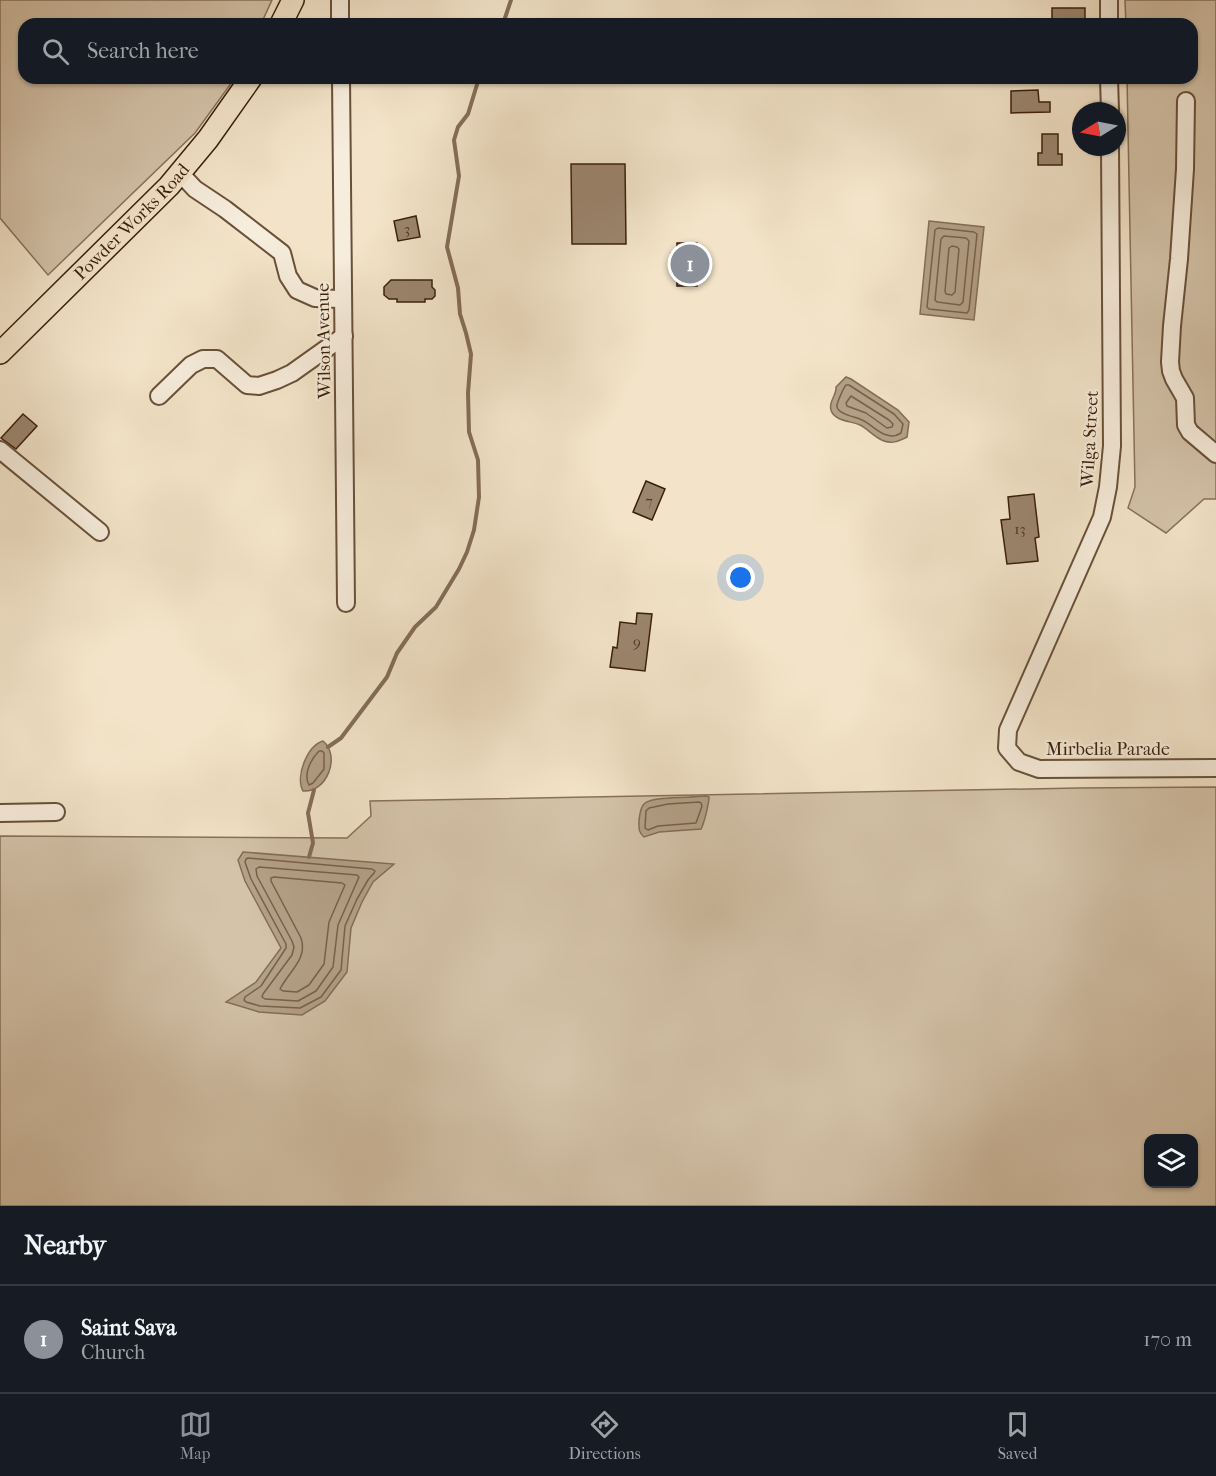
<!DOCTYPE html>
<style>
:root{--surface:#171b24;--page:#242831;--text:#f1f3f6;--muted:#9ea1a6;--line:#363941;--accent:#8c9099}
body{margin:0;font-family:"IM FELL French Canon",serif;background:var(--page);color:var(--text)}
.controls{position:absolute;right:18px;bottom:18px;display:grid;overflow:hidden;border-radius:12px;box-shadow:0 2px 4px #0004}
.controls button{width:54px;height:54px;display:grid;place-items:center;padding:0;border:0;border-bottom:2px solid var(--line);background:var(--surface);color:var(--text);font:30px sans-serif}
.compass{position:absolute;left:1072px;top:102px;width:54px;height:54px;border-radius:50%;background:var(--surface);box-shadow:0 2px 4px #0004;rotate:260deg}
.you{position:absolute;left:741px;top:578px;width:21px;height:21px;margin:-15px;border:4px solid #fff;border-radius:50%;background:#1a73e8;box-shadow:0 0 0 9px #1a73e833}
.badge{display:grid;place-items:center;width:39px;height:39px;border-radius:50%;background:var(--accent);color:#fff;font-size:20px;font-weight:700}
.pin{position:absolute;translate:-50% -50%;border:3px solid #fff;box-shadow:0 2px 6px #0006}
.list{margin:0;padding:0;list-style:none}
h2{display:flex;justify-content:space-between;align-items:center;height:78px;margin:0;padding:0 24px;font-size:26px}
h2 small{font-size:20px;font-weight:400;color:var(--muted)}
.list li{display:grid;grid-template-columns:39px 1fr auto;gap:18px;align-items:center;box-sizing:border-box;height:108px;padding:0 24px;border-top:2px solid var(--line)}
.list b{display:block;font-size:22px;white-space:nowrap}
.list p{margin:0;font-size:20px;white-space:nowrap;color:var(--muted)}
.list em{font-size:20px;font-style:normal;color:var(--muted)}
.icon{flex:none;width:33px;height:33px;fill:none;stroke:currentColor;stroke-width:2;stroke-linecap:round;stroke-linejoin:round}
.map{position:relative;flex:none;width:1216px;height:1206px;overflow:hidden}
.search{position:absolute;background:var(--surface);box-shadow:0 2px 4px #0004;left:18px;right:18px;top:18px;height:66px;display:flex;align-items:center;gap:15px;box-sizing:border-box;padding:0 21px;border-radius:18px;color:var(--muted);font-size:22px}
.sheet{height:186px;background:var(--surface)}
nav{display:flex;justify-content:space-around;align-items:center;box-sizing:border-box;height:84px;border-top:2px solid var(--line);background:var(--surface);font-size:16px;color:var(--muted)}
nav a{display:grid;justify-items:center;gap:3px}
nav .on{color:var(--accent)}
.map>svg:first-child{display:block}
</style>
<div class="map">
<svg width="1216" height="1206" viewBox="0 0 1216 1206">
<rect width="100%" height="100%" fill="#f3e4c9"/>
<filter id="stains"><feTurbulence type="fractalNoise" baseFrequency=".00333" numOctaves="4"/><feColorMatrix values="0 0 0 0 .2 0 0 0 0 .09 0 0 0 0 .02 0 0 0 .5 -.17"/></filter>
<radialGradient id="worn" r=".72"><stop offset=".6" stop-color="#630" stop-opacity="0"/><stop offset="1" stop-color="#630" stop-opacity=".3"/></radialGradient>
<g fill="#d4c3a9" stroke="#88715a" stroke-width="1.5" fill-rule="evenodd">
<path d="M 0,0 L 272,0 L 261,24 L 24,24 L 24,78 L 235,78 L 195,133 L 48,275 L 0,218 Z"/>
<path d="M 1125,0 L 1216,0 L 1216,499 L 1204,499 L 1166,533 L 1128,508 L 1135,487 L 1127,78 L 1192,78 L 1192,24 L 1126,24 Z"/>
<path d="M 1216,787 L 1216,1206 L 0,1206 L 0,836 L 347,838 L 371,816 L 370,801 L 1078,788 ZM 1148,1138 L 1194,1138 L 1194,1184 L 1148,1184 Z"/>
</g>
<g fill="#b4a188" stroke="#846d56" stroke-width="1.5">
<path d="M 929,221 L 984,227 L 974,320 L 920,314 Z"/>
<path d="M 846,377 L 851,379 L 898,410 L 909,422 L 907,437 C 899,441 893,444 884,441 C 875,438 868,429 860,425 C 851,421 834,421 831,410 C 828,402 837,395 836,387 Z"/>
<path d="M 323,741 C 341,756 327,793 303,791 C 295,777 307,746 323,741 Z"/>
<path d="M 706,796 L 709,797 C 709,803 704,824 701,829 L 659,832 L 644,837 C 638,832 639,828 639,820 C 640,814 640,807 645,803 C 655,796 692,798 706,796 Z"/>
<path d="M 243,852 L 394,864 L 373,882 L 362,902 L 351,928 L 347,972 L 325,1001 L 302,1015 L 259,1012 L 226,1002 L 256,982 L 281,948 L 245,881 L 238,860 Z"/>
</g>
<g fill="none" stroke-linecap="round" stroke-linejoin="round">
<g stroke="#78604a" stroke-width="1.5">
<path d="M 938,228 L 974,232 L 977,234 L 969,310 L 967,313 L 929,309 L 927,307 L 935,230 Z"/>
<path d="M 944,236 L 966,238 L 969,241 L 963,302 L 960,305 L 937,302 L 935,300 L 941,239 Z"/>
<path d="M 952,246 L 957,247 L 959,249 L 955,292 L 952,295 L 946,294 L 945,291 L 949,248 Z"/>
<path d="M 846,385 L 849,385 L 894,414 L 903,424 L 901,433 C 896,436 893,437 887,435 C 878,433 871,424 862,420 C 856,417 838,414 837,407 C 836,404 844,387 846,385 Z"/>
<path d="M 851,396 L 889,420 L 893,424 L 892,427 L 887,428 L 866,413 L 847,406 L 846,403 Z"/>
<path d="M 319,751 L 322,751 L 324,753 L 324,769 L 313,783 L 309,785 C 303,774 311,759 319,751 Z"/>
<path d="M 699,802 L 701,803 L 702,806 L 696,823 L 658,826 L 648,830 L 645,828 L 646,811 L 649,808 L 668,804 Z"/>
<path d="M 248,858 L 372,869 L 375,871 L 374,873 L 368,880 L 357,899 L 345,926 L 341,970 L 321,997 L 300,1008 L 260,1006 L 246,1002 L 244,1000 L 245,997 L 261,986 L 286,948 L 286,944 L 251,879 L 245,862 L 246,859 Z"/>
<path d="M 259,867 L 357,875 L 359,877 L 338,925 L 333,967 L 316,991 L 298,1001 L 265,999 L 262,997 L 263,994 L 292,955 L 294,947 L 292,941 L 257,876 L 256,869 Z"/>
<path d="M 274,877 L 342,883 L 345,885 L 329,922 L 324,964 L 309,985 L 297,992 L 283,991 L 280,989 C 289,971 308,959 301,938 L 271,881 L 271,878 Z"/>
</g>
<g stroke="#846d56" stroke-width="4">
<path d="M 503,24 L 511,0"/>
<path d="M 328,747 L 341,738 L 387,677 L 397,653 L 415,627 L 436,607 L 459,569 L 467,552 L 474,530 L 479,497 L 478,460 L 469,432 L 468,393 L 471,354 L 466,333 L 460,314 L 458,288 L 447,247 L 459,176 L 454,140 L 458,127 L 468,114 L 479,78"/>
<path d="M 309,857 L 313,843 L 308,813 L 314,790"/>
</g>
</g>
<g fill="#9b856e" stroke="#3b1f0b" stroke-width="1.5">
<rect x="1052" y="8" width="33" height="16"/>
<path d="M 1038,90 L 1039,102 L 1050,102 L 1050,112 L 1011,113 L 1011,91 Z"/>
<path d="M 1042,134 L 1058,134 L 1058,154 L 1062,154 L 1062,165 L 1038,165 L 1038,153 L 1042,153 Z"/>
<path d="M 571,164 L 625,164 L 626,244 L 572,244 Z"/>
<path d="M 416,216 L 420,237 L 398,241 L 394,221 Z"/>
<path d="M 677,243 L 697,243 L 697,253 L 702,253 L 702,264 L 697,264 L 697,286 L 677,286 L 677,264 L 671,264 L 671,253 L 677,253 Z"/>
<path d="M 391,280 L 432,280 L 432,287 L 435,290 L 435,296 L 432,299 L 425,299 L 425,302 L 397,302 L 397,299 L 389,299 L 384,295 L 384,287 Z"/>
<path d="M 23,414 L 37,426 L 16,449 L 1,438 Z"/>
<path d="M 646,481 L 665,489 L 652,520 L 633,512 Z"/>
<path d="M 1034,494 L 1039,537 L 1035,538 L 1038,561 L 1007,564 L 1001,520 L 1010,519 L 1008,497 Z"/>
<path d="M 637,613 L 652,614 L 645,671 L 610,667 L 613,647 L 617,648 L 620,622 L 636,624 Z"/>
</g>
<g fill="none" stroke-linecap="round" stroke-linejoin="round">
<defs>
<g id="minor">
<path d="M 340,0 L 340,24"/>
<path d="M 1109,0 L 1109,24"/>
<path d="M 341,78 L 346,603"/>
<path d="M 1109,78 L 1110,111"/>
<path d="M 1186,101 L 1185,169 L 1179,259 L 1172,326 L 1170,362 L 1171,371 L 1174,379 L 1185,398 L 1186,425 L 1190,432 L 1216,454"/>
<path d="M 1110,147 L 1112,446 L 1108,487 L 1102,517 L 1008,730 L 1007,748 L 1019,762 L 1039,769 L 1216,768"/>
<path d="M 180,173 L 195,189 L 225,209 L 282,253 L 288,276 L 297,290 L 315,298 L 338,299 L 343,302"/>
<path d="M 159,396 L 191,365 L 203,359 L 217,359 L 247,385 L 259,386 L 277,380 L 292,373 L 344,336"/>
<path d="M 0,450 L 100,532"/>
<path d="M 0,813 L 56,812"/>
</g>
<g id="major">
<path d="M 281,24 L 293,0"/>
<path id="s1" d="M 0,353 L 169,186 L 208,139 L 251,78"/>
</g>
</defs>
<use href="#minor" stroke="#69503a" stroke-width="20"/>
<use href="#major" stroke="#3b1f0b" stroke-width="24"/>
<use href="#minor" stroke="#f7eddc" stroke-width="16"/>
<use href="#major" stroke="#f3e4c9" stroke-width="21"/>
</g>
<g text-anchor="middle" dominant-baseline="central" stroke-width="4.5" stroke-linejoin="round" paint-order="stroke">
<g font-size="15" fill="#533824">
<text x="407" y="229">3</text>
<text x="649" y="501">7</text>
<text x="1020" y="529">13</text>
<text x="637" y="642">9</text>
</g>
<g font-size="18" fill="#3b1f0b" stroke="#f7eddc">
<text stroke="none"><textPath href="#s1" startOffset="186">Powder Works Road</textPath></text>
<text transform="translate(324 341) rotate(-91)">Wilson Avenue</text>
<text transform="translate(1090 439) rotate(-87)">Wilga Street</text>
<text x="1108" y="749">Mirbelia Parade</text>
</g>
</g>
<rect width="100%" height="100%" filter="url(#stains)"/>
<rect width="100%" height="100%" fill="url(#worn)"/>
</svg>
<div class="controls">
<button><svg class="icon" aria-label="layers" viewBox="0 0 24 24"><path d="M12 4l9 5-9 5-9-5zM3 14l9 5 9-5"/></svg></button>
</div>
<svg class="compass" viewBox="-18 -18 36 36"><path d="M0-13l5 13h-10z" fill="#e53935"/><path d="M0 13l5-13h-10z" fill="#9ea1a6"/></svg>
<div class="you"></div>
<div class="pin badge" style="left:690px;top:264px">1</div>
<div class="search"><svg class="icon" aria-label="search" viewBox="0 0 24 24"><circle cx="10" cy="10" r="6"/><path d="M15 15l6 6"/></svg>Search here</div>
</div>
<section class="sheet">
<h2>Nearby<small></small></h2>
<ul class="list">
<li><span class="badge">1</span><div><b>Saint Sava</b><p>Church</p></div><em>170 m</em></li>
</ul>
</section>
<nav>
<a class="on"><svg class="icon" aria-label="map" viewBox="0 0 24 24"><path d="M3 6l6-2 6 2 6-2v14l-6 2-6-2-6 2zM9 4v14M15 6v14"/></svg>Map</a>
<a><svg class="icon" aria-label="directions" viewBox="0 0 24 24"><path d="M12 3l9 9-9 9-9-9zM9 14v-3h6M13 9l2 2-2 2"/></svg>Directions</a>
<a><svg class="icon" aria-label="saved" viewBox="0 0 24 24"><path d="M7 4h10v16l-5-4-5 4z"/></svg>Saved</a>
</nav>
